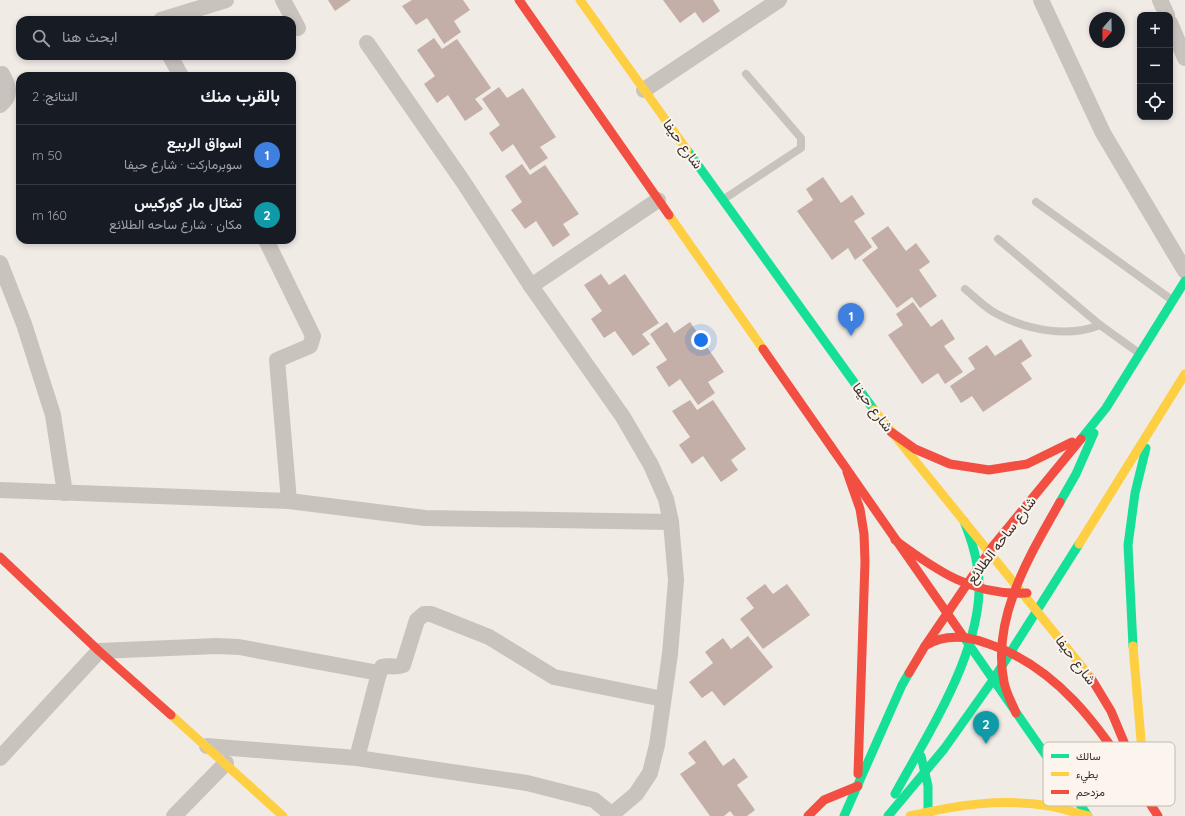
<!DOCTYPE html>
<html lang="ar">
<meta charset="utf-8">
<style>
:root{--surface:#171b24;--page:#20242c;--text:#f1f3f6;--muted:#9ea1a6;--line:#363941;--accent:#b45309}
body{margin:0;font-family:Quicksand,Vazirmatn,sans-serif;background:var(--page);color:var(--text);direction:rtl}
.controls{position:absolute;right:12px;top:12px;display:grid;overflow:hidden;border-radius:8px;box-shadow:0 2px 6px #0003}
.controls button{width:36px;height:36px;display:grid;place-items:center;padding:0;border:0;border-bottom:1px solid var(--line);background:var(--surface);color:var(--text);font:20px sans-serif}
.compass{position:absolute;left:1089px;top:12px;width:36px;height:36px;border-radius:50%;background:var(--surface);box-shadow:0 2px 6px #0003;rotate:200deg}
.you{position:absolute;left:701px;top:340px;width:14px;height:14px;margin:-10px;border:3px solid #fff;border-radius:50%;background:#1a73e8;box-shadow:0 0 0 6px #1a73e833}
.badge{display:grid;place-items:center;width:26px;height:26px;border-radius:50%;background:var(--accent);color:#fff;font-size:13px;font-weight:700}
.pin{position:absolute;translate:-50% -33px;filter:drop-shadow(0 1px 2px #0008)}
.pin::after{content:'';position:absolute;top:21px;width:14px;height:12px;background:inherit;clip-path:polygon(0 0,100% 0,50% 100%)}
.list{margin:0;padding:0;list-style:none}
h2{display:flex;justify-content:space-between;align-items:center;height:52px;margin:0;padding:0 16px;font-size:17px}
h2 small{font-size:13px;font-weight:400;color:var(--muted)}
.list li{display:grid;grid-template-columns:26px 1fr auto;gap:12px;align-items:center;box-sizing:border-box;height:60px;padding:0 16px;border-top:1px solid var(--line)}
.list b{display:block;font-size:15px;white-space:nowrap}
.list p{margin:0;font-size:13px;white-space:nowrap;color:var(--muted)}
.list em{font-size:13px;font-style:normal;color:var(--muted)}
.icon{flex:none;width:22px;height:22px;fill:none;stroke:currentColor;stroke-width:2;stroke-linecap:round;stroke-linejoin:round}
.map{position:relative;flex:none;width:1185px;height:816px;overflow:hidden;direction:ltr}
.search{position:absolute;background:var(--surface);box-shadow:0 2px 6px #0003;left:16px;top:16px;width:280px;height:44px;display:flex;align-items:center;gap:10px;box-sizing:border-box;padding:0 14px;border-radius:12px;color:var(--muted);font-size:15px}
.panel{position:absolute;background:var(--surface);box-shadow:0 2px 6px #0003;left:16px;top:72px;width:280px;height:172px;border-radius:12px;direction:rtl}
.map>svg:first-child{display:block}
</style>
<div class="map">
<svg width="1185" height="816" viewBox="0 0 1185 816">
<rect width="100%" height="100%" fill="#f0ebe5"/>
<g fill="#c3afa7">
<path d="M 328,0 L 351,0 L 335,11 Z"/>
<path d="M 412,0 L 463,0 L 470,10 L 454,21 L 461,32 L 444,44 L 427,18 L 416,25 L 402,6 Z"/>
<path d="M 663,0 L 713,0 L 720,11 L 703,23 L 695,12 L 680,23 Z"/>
<path d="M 434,38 L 442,49 L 457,39 L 491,88 L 475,99 L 483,109 L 465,121 L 448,95 L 437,103 L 424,84 L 435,76 L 417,50 Z"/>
<path d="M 499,87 L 507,98 L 523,88 L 556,137 L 540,147 L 548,158 L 530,170 L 513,144 L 502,152 L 489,133 L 500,125 L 482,99 Z"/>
<path d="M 522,164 L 530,175 L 545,165 L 579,214 L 563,224 L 570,235 L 553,247 L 536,221 L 525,229 L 511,210 L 522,202 L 505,176 Z"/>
<path d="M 823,177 L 841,203 L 852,195 L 865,214 L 854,221 L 872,247 L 855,260 L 848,248 L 832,260 L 797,211 L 813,200 L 806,189 Z"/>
<path d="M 888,226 L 906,251 L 916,243 L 930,262 L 919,270 L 937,296 L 920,308 L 912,297 L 897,308 L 862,260 L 878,248 L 871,238 Z"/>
<path d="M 601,274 L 609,285 L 625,274 L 659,323 L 642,334 L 650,344 L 633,356 L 615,331 L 604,338 L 591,319 L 602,311 L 584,285 Z"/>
<path d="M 913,302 L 931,327 L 942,319 L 955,339 L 944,346 L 963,372 L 945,384 L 938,373 L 922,384 L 888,335 L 903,325 L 896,314 Z"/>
<path d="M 667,322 L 674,333 L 690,322 L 724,372 L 708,382 L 715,393 L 698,405 L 680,379 L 669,387 L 656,367 L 667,360 L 650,334 Z"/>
<path d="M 1021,339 L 1032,356 L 1021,363 L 1032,379 L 983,412 L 972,396 L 961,403 L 950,386 L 975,369 L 968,358 L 987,345 L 995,356 Z"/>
<path d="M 690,400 L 697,410 L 713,400 L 746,449 L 731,460 L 738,470 L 721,482 L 703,456 L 692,464 L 679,445 L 690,437 L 672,411 Z"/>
<path d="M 765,584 L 773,594 L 787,584 L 810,615 L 763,649 L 740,619 L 754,608 L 746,598 Z"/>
<path d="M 748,636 L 773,667 L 724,706 L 712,691 L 702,698 L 689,682 L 713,663 L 705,652 L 723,638 L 731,649 Z"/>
<path d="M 705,740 L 723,766 L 734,758 L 748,777 L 737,785 L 755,810 L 747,816 L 734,816 L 730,811 L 724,816 L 710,816 L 680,774 L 696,763 L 688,753 Z"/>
</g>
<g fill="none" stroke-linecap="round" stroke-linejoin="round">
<g stroke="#c9c3be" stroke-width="8">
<path d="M 724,199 L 801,148 L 801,138 L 746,74"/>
<path d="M 1036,202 L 1172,300"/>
<path d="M 998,239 L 1100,325 L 1139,353"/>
<path d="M 965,289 C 975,297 985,308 997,314 C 1027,330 1068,338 1100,325"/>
</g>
<g stroke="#c9c3be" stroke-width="16">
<path d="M 283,0 L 298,28"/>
<path d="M 1041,0 L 1103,133 L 1185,271"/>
<path d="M 1160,0 L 1167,15"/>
<path d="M 161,20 L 226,0"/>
<path d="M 1170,23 L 1185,58"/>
<path d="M 367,43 L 464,183 L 531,286 L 623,417 L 651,465 L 666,499 L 671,522 L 676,580 L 670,654 L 657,745 L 650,773 L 636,794 L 610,816"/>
<path d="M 170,56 L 181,76"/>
<path d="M 644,90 L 779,0"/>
<path d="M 0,105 C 12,96 9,86 2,74"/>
<path d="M 266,240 L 313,336 L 310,346 L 277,360 L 289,501"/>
<path d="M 0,263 L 24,324 L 53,415 L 65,493"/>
<path d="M 531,286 L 658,200"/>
<path d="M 0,490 L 289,501 L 425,518 L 671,522"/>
<path d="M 207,746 L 357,758 L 527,783 L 594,800 L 611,814"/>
<path d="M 0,758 L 99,651 L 217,646 L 239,647 L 379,673"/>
<path d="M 357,758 L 379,673 L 382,667 C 389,665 395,668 403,665 L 417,620 L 424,614 L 431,614 L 489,637 L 554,677 L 663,699"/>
<path d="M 174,816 L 226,763"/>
</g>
<g stroke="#16e098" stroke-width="9">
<path d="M 687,150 L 874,410"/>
<path d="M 1081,439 L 1106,408 L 1185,281"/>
<path d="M 1060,502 L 1076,474 L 1094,433"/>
<path d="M 963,636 L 1088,816"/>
<path d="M 1133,646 L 1128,545 L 1135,493 L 1146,448"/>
<path d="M 921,756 L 928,786 L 928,816"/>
<path d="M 895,794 C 928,733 988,643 978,571 C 976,553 970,537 964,521"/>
<path d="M 844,816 L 902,685 L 909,673"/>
<path d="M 888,816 L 944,749 L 993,680 L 1079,544"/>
</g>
<g stroke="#ffcf43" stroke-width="9">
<path d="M 580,0 L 687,150"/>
<path d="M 669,215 L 763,349"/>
<path d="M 874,410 L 1091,678"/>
<path d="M 1079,544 L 1185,374"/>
<path d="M 1133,646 L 1141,740 L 1149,802"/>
<path d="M 171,715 L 283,816"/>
<path d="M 910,816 C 956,805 1002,798 1049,806 C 1063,808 1075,813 1088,816"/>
</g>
<g stroke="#f24e42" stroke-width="9">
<path d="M 519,0 L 669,215"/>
<path d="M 763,349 L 963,636"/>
<path d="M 891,432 L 915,449 L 950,464 L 989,470 L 1027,464 L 1072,442"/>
<path d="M 847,472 L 860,509 L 864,534 L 865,562 L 858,774"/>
<path d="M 895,540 C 937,571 973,596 1027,593"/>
<path d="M 0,557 L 99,651 L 171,715"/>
<path d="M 925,646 C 944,634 966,636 986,643 C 1063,668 1103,734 1146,798"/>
<path d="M 909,673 L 925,646 L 993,546 L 1081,439"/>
<path d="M 1091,678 L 1111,711 L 1149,802 L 1158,816"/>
<path d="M 1016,713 C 1012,703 1006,693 1004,682 C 991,618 1030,555 1060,502"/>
<path d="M 808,816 L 824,800 L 858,786"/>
</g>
</g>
<g text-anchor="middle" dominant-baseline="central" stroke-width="4" stroke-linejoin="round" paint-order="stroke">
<g font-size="14" fill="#3b302b" stroke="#fbf5ee">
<text transform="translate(683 144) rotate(54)">شارع حيفا</text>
<text transform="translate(873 407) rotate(53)">شارع حيفا</text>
<text transform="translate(1001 540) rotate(-53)">شارع ساحه الطلائع</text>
<text transform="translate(1076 660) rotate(53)">شارع حيفا</text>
</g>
</g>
<rect x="1043" y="742" width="132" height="64" rx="6" fill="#fbf5ee" stroke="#c1bab4" stroke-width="1"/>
<rect x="1051" y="754" width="18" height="4" fill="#16e098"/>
<rect x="1051" y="772" width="18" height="4" fill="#ffcf43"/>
<rect x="1051" y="790" width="18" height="4" fill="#f24e42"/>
<g font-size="11" fill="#3b302b">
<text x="1076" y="760">سالك</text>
<text x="1076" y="778">بطيء</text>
<text x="1076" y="796">مزدحم</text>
</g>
</svg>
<div class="controls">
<button>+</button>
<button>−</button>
<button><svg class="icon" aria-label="locate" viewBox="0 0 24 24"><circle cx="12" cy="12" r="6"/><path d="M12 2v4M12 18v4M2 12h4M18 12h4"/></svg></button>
</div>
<svg class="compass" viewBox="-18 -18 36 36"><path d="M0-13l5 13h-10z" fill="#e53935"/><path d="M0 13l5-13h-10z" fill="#9ea1a6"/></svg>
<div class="you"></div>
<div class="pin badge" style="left:851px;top:336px;background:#3f7fe0">1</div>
<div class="pin badge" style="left:986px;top:744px;background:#0f9aa8">2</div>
<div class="search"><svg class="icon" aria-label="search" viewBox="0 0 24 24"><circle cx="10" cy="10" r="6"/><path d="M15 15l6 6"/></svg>ابحث هنا</div>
<section class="panel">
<h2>بالقرب منك<small>النتائج: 2</small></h2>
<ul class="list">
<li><span class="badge" style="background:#3f7fe0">1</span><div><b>اسواق الربيع</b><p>سوبرماركت · شارع حيفا</p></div><em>50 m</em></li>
<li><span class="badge" style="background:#0f9aa8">2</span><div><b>تمثال مار كوركيس</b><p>مكان · شارع ساحه الطلائع</p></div><em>160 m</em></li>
</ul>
</section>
</div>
